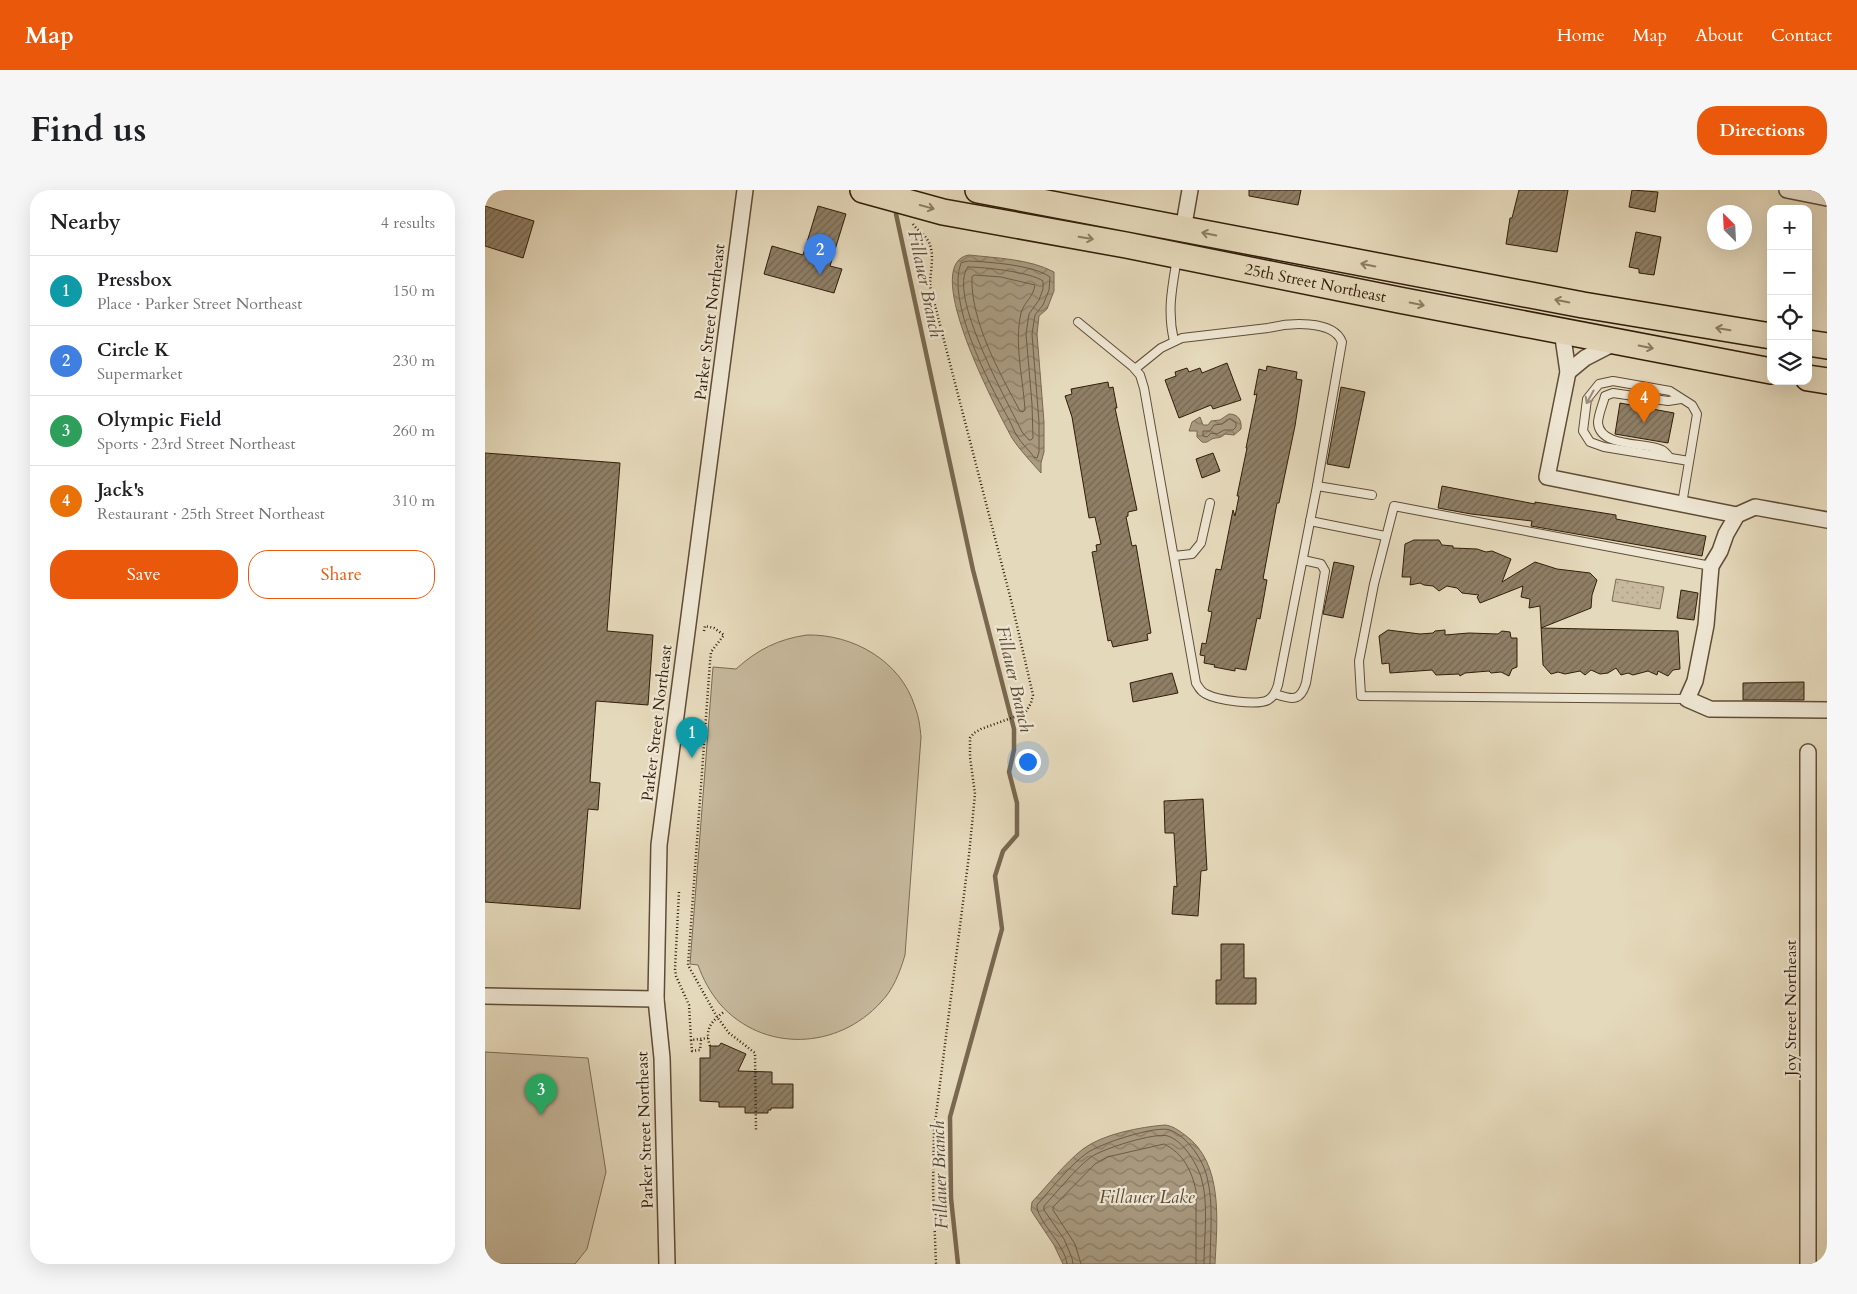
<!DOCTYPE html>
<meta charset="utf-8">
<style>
:root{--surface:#fff;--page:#f6f6f6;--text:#202124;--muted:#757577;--line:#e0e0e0;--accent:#ea580c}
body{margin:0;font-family:Cardo,serif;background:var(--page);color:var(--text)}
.controls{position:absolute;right:15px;top:15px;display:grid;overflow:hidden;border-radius:10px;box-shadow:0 5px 20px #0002}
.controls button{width:45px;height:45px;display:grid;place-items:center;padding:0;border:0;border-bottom:1px solid var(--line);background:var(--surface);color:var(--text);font:25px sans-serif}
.compass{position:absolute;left:1222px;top:15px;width:45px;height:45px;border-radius:50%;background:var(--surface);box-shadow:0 5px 20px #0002;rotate:336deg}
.you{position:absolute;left:542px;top:571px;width:18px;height:18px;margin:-12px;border:4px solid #fff;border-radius:50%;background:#1a73e8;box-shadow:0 0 0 8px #1a73e833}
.badge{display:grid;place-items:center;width:32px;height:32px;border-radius:50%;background:var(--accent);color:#fff;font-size:16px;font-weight:700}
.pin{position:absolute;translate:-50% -41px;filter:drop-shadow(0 1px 2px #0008)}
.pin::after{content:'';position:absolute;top:26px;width:18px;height:15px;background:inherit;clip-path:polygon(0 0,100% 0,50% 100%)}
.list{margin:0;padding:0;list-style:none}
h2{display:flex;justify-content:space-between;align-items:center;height:65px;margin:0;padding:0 20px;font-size:21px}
h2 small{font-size:16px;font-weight:400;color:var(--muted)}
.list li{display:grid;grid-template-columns:32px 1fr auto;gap:15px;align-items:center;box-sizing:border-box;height:70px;padding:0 20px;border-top:1px solid var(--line)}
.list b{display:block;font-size:19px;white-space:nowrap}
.list p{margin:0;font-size:16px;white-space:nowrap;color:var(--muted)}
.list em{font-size:16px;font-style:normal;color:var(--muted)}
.actions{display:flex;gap:10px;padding:15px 20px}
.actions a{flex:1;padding:11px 0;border:1px solid var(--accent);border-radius:20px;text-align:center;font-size:18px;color:var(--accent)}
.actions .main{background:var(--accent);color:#fff}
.icon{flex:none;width:28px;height:28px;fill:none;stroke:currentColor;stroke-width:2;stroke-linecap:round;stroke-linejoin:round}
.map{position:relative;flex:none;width:1342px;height:1074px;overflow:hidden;border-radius:20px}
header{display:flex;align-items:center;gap:30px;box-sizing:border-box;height:70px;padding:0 25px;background:var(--accent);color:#fff}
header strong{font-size:24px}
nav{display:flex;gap:28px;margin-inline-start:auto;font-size:18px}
.intro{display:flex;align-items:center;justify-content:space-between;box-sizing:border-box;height:120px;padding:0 30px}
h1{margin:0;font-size:35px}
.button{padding:12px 22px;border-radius:20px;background:var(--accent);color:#fff;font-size:18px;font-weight:700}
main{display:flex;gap:30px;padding:0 30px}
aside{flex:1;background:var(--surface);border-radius:20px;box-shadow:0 5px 20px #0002}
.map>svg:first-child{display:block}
</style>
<header>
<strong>Map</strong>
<nav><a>Home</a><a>Map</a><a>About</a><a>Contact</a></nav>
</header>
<div class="intro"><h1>Find us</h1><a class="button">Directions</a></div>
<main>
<aside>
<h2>Nearby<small>4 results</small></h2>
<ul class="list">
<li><span class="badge" style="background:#0f9aa8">1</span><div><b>Pressbox</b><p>Place · Parker Street Northeast</p></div><em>150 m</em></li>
<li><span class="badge" style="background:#3f7fe0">2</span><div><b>Circle K</b><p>Supermarket</p></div><em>230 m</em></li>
<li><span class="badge" style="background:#2e9e5b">3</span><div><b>Olympic Field</b><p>Sports · 23rd Street Northeast</p></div><em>260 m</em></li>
<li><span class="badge" style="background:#e8710a">4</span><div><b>Jack's</b><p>Restaurant · 25th Street Northeast</p></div><em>310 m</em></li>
</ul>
<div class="actions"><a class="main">Save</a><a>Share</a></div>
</aside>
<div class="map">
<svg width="1342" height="1074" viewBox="0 0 1342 1074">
<defs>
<pattern id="park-dots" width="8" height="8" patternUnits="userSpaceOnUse" patternTransform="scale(1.25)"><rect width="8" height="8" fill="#c7b99d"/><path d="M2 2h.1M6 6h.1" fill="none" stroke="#ab9f86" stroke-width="1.8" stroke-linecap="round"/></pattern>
<pattern id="water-waves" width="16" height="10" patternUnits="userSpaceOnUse" patternTransform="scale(1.25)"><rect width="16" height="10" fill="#a8997f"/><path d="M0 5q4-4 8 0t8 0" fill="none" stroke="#897c66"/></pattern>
<pattern id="building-hatch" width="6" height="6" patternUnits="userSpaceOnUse" patternTransform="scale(1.25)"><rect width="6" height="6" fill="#8f7f66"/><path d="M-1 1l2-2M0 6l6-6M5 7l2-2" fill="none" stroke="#756752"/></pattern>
</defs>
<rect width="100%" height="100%" fill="#e5d9bb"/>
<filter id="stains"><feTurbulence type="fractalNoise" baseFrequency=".004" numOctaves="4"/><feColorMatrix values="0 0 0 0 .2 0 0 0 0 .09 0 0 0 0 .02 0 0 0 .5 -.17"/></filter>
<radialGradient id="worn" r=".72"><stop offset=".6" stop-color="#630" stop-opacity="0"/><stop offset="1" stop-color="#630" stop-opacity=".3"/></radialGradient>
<g fill="#c7b99d" stroke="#7c6c54">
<path d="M 322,445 C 368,444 416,471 430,517 C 434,527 435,537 436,547 L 420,765 C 415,782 408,800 396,812 C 353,860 278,863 235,814 C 225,802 218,789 213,775 L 205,774 L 228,477 L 251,479 C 272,460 293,449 322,445 Z"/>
<path d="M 0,862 L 103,868 L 121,982 L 102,1059 L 90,1074 L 0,1074 Z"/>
</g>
<path fill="url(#park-dots)" stroke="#7c6c54" d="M 1131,389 L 1179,397 L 1175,419 L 1127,411 Z"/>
<g fill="url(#water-waves)" stroke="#796850">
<path d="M 484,65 C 511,68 545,69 569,82 L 569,101 L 562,119 L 554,126 L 552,144 L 559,232 L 559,262 L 556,273 L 556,283 C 547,273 534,259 527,248 C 514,224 433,73 484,65 Z"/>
<path d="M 744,224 C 753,224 757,230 756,239 L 749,245 L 740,244 C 735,249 732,247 727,249 C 723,251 723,253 717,252 L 712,247 L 712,241 L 704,241 L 707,232 L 715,227 L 718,235 L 723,235 L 726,231 L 735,230 Z"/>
<path d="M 680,935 C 688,936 693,940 700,945 C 739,973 732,1032 730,1074 L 578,1074 L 569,1055 L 549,1025 L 546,1020 L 547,1012 C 562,996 581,972 598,959 C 618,944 655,937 680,935 Z"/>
</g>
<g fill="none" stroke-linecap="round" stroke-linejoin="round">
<g stroke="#6d5c44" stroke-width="1">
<path d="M 484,71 C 504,72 549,75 565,87 L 564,100 L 558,115 L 550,125 L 547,144 L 554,232 L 554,262 L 552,268 L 549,267 C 544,260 537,254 532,246 C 528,240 526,232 522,226 C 503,192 461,110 476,73 Z"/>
<path d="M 483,77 C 499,77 545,82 558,91 L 558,99 L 554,110 L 544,124 L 541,144 L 547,214 L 548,248 L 546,250 L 544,250 L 537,242 C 524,214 461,104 483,77 Z"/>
<path d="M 490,85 L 516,87 L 550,95 C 548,108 539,112 536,123 C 529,154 538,188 540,220 L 538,222 L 535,221 C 515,184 485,130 487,87 Z"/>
<path d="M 745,229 L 751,233 L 751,237 L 748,240 L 739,240 L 732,244 L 726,243 L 722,247 L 718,246 L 718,241 L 725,241 L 729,235 L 737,234 Z"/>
<path d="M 582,1074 C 580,1054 551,1030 552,1015 C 566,999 585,975 602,963 C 614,954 671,935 685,940 C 703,947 718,970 722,987 C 729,1015 725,1046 725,1074"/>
<path d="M 588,1074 L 587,1068 L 579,1049 L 559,1020 L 559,1016 C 572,1002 591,978 606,967 C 617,959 670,942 683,946 C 698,951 711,972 716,987 C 724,1012 719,1047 719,1074"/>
<path d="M 596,1074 L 590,1054 L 568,1020 L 568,1017 L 610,974 L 622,967 L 679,954 C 698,963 707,981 711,1001 L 711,1074"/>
</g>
<path stroke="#796850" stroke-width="4.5" d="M 411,24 L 488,380 L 529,539 L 529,560 L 524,582 L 532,613 L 532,645 L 518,661 L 510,686 L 517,739 L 465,927 L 466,1008 L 473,1074"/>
</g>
<g fill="url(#building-hatch)" stroke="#321e0a">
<path d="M 764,0 L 816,0 L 813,15 L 764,6 Z"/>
<path d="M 1034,0 L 1083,0 L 1072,62 L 1021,54 L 1025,28 L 1027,28 Z"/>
<path d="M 1147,0 L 1173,2 L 1170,22 L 1144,17 Z"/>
<path d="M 0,16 L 49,31 L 38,68 L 0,56 Z"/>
<path d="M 333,16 L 361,24 L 345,76 L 357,79 L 349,103 L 279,84 L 287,56 L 318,65 Z"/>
<path d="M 1151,42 L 1176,47 L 1169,85 L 1154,83 L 1154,79 L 1144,77 Z"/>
<path d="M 742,173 L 756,210 L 728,219 L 726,215 L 694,228 L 680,190 L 691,186 L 690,182 L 702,178 L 704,182 L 715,178 L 717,183 Z"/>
<path d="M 782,176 L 812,182 L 811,189 L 817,190 L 810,236 L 794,313 L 792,313 L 778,389 L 782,390 L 775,429 L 772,428 L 761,480 L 750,478 L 750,481 L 729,477 L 730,475 L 719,473 L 720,466 L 715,465 L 717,453 L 721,454 L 727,422 L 723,421 L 731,379 L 736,380 L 748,320 L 750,326 L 754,306 L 752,306 L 762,258 L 761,258 L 772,204 L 769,205 L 774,179 L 781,181 Z"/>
<path d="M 623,192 L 624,198 L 628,197 L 632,218 L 630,218 L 652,320 L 643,322 L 643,326 L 641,327 L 647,356 L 651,355 L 666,443 L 662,444 L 663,450 L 628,457 L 626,450 L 623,451 L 607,362 L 612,361 L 611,355 L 616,354 L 610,327 L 604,328 L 587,227 L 580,206 L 587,204 L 586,199 Z"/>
<path d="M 856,197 L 880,202 L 864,278 L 842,274 Z"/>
<path d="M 1135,213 L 1189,223 L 1183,253 L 1130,244 Z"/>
<path d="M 0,263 L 135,273 L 122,441 L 168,445 L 163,515 L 111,511 L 105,592 L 115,593 L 113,620 L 103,619 L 95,719 L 0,712 Z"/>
<path d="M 728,263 L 735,281 L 717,288 L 711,269 Z"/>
<path d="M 957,296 L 1050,314 L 1050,312 L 1131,325 L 1131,329 L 1221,346 L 1217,366 L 1046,336 L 1047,331 L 986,324 L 953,318 Z"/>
<path d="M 929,350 L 954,350 L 957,355 L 968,356 L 968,358 L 992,359 L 1001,362 L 1007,361 L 1026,369 L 1017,392 L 1050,372 L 1072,379 L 1105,383 L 1112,390 L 1107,405 L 1106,418 L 1056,438 L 1193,441 L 1195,479 L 1188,480 L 1183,486 L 1173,481 L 1172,485 L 1163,481 L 1148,485 L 1143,483 L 1136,485 L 1131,478 L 1123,483 L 1115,484 L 1106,480 L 1100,485 L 1095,481 L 1080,484 L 1073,482 L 1066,484 L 1058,475 L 1055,416 L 1044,418 L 1045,409 L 1036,407 L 1038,396 L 995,413 L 992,407 L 994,405 L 977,403 L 972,398 L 962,396 L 954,401 L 948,396 L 939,395 L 935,393 L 925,395 L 926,387 L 917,387 L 920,354 Z"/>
<path d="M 849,372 L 869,376 L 858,428 L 838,424 Z"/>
<path d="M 1196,400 L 1213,403 L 1209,430 L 1192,428 Z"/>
<path d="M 903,440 L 935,444 L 948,443 L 950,441 L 960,440 L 960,445 L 984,443 L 1013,444 L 1017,441 L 1025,442 L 1026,448 L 1032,448 L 1032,477 L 1027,479 L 1024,486 L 1016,482 L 1006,483 L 1004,481 L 980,483 L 975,486 L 974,484 L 951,485 L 947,480 L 905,483 L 904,473 L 897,474 L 894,446 Z"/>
<path d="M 687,483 L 693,503 L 648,512 L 645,493 Z"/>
<path d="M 1319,492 L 1319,510 L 1258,510 L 1258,493 Z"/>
<path d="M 718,609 L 722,680 L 716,681 L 713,726 L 687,724 L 689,696 L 692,697 L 689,643 L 680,643 L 679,611 Z"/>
<path d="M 736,754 L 759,754 L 759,788 L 771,788 L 771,814 L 731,814 L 731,790 L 736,790 Z"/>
<path d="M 236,853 L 261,864 L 253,881 L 287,882 L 287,894 L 308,894 L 308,918 L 286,918 L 286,920 L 283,920 L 283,923 L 260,923 L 260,917 L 234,917 L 234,912 L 215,911 L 215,868 L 225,868 L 225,856 L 234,856 Z"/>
</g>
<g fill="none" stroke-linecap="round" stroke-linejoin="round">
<defs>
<g id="service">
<path d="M 593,132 L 648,177 L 655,185 L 659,198 L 711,493 C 714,498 716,502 721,504 C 732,510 772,516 783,510 C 789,507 791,501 793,495 L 832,296 L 857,152 C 848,129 803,133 783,138 L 697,148 L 676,158 L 650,179"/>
<path d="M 689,151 C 682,121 687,98 692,68"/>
<path d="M 1185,268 C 1183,266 1180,261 1177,260 C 1161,252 1115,258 1113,233 C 1113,225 1118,214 1120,206 L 1128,203 L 1183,211 L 1196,209"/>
<path d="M 832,296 L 887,305"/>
<path d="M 1197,314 L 1212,224 L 1207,215 L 1185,201 L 1128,191 L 1114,194 L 1102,209 L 1098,241 L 1105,252 L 1119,257 L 1204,271"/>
<path d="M 825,331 L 900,346"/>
<path d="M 689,366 L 707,364 L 716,353 L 725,313"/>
<path d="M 790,504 C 806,509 815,513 821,493 L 840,381 L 836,374 L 818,370"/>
<path d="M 1202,509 L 876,506 L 874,471 L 889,394 L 909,316 L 1226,376"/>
</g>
<g id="minor">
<path d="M 1302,0 L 1342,8"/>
<path d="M 698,40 L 705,0"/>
<path d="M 1077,141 L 1083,182 L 1062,287 L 1252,325"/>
<path d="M 1083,182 L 1100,168 L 1131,152"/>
<path d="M 1342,330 L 1270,317 L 1252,325 L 1241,344 L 1235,361 L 1226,376 L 1221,435 L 1210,491 L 1202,509 L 1225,519 L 1342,520"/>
<path d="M 1323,562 L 1323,1074"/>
<path d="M 0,806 L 171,809"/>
<path d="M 182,1074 L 177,868 L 171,809 L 174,655 L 260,0"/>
</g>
<g id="trunk">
<path id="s1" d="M 378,0 L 458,22 L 641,55 L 914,110 L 1286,181"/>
<path d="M 493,0 L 1098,115 L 1286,146"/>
<path d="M 1323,153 L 1342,156"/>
<path d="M 1323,188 L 1342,191"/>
</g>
</defs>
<use href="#service" stroke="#5f4d36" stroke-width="10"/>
<use href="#minor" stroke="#5f4d36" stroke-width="18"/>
<use href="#trunk" stroke="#321e0a" stroke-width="28"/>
<g stroke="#321e0a" stroke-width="2.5" stroke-dasharray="1 2.5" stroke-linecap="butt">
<path d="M 428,34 C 432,40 438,43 442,49 C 451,62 445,81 445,96 L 527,414 L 548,505 L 546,513 L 540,523 L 496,539 L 489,543 L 485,548 L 485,567 L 490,604 L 484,665 L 449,941 L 448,998 L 451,1074"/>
<path d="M 219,441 L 220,436 L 229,438 L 239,445 L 226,462 L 225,472 L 203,775 L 232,827 L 244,843 L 270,863 L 271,940"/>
<path d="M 206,543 L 204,552 L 206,559"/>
<path d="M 194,702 L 190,779 L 191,786 L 204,815 L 206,850"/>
<path d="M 216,850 L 215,860 L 207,861 L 206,850 L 223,848"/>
<path d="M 225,856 C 219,838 227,831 240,821"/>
</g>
<use href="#service" stroke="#eee6d3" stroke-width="8"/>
<use href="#minor" stroke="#eee6d3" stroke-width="15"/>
<use href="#trunk" stroke="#e5d9bb" stroke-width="25"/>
</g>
<defs><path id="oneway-shaft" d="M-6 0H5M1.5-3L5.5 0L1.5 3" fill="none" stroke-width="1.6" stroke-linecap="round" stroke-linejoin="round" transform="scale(1.25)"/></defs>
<g stroke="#8c7c62">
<use href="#oneway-shaft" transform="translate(442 17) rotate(15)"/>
<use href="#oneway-shaft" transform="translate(724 44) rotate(-169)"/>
<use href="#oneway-shaft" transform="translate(601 48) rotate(10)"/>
<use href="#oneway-shaft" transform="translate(883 75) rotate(-169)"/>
<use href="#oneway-shaft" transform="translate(1077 111) rotate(-169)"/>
<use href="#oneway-shaft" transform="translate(932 114) rotate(11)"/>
<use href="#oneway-shaft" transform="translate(1238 139) rotate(-171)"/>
<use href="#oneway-shaft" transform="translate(1161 157) rotate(11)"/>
</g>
<use stroke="#998c79" href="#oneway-shaft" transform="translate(1105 207) rotate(119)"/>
<g text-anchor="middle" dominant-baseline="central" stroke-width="4.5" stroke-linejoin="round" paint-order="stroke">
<g font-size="16" fill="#321e0a" stroke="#eee6d3">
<text stroke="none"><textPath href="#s1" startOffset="462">25th Street Northeast</textPath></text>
<text transform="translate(225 132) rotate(-83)">Parker Street Northeast</text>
<text transform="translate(172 533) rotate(-83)">Parker Street Northeast</text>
<text transform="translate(1306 818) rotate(-90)">Joy Street Northeast</text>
<text transform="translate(160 940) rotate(-92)">Parker Street Northeast</text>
</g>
<g font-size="18" font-style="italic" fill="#5b4933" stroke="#eee6d3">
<text transform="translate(440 94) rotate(78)">Fillauer Branch</text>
<text transform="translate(529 489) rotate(77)">Fillauer Branch</text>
<text transform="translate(455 985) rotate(-92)">Fillauer Branch</text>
<text x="662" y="1007">Fillauer Lake</text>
</g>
</g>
<rect width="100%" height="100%" filter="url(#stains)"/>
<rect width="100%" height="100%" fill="url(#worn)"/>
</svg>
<div class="controls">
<button>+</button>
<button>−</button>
<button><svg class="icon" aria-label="locate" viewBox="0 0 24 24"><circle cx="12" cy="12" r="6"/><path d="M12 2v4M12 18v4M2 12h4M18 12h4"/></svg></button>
<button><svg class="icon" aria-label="layers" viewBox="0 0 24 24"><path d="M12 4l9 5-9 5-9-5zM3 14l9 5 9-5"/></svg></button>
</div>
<svg class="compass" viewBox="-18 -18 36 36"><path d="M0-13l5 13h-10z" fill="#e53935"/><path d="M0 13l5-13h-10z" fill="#757577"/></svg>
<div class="you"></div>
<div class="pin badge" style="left:207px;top:568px;background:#0f9aa8">1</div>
<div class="pin badge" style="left:335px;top:85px;background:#3f7fe0">2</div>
<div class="pin badge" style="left:56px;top:925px;background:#2e9e5b">3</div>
<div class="pin badge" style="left:1159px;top:233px;background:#e8710a">4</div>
</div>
</main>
